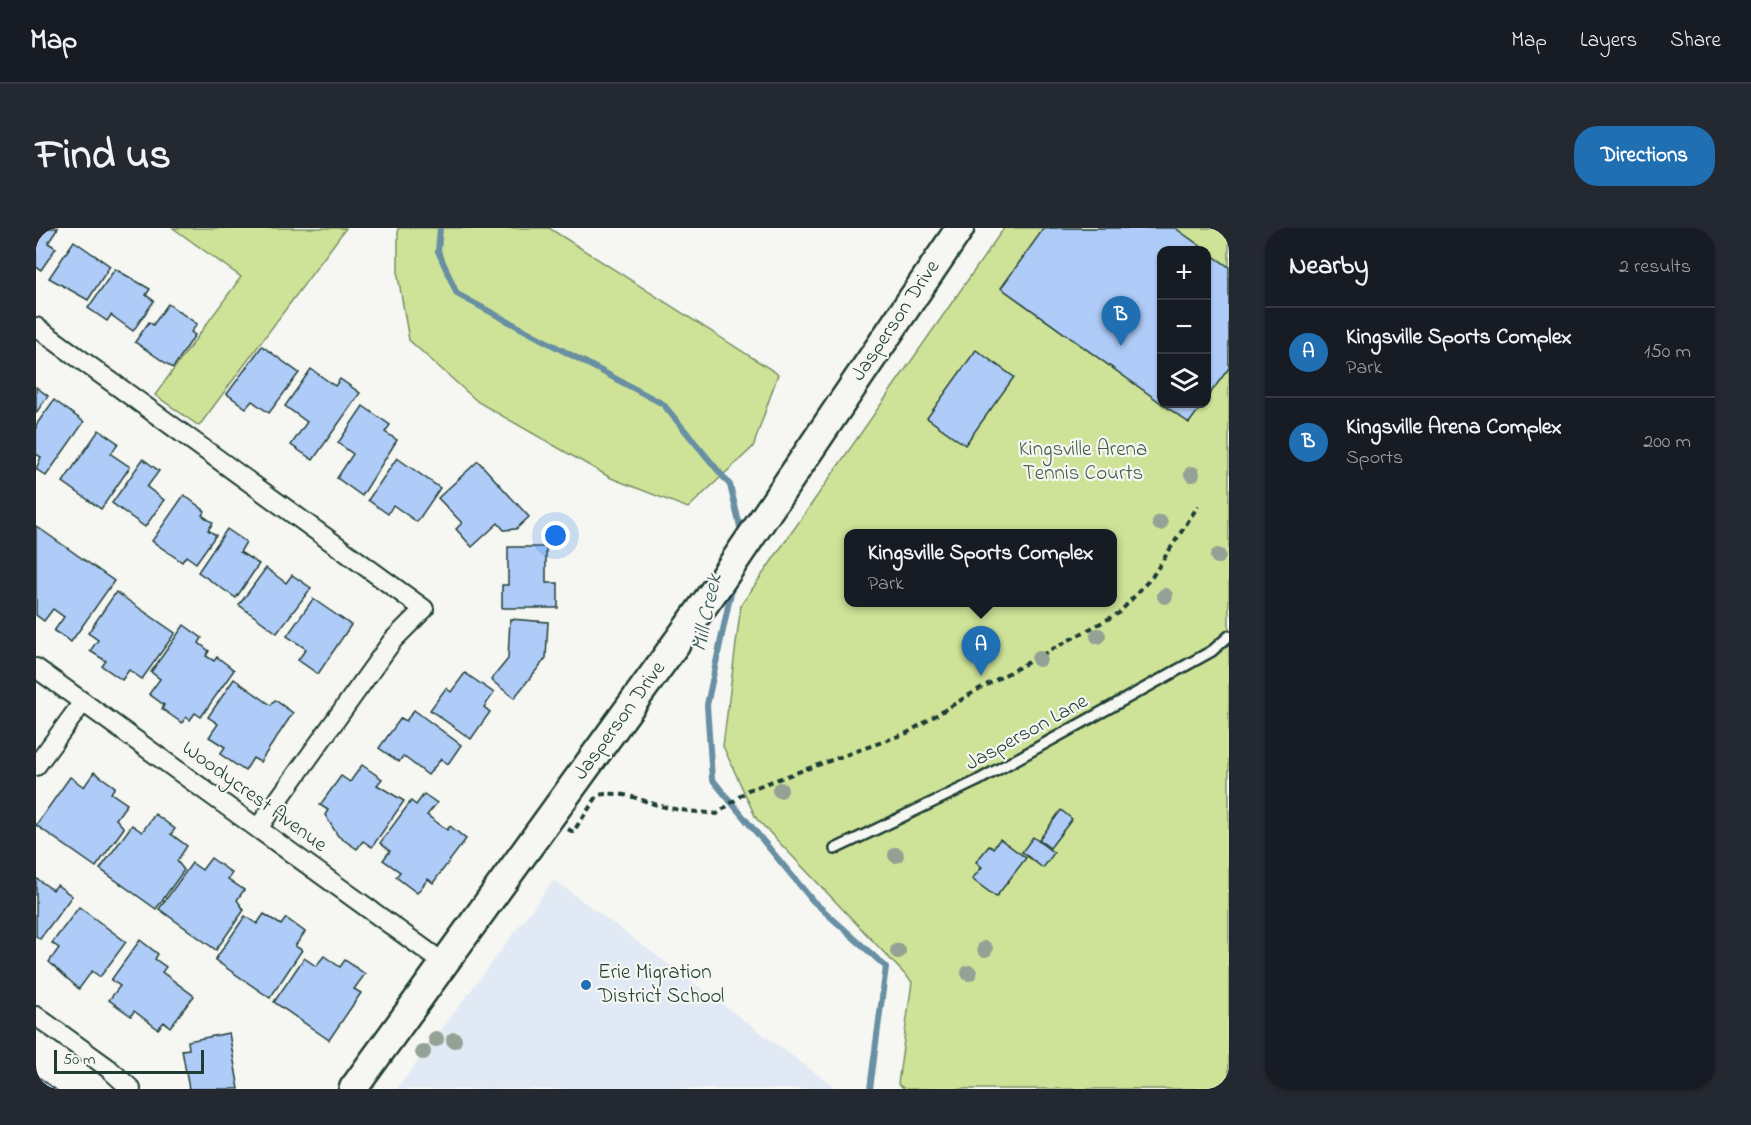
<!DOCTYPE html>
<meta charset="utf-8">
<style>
:root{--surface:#171b24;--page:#242831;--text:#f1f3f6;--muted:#9ea1a6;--line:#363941;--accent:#1f6fb2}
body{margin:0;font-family:"Indie Flower",sans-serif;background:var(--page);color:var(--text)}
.controls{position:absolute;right:18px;top:18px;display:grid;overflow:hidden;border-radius:12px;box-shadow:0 2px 4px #0004}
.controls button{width:54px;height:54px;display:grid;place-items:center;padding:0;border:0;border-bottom:2px solid var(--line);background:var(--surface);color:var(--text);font:30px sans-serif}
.scale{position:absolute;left:18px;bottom:15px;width:150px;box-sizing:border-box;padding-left:6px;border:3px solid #1f3d34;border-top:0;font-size:16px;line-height:21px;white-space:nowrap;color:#1f3d34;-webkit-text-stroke:4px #f6f6f2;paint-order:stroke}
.you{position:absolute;left:520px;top:308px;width:21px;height:21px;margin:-15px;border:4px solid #fff;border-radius:50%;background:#1a73e8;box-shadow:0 0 0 9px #1a73e833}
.badge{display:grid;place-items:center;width:39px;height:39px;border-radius:50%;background:var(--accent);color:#fff;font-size:20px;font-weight:700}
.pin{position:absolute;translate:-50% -50px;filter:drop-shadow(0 2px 3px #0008)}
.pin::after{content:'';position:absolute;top:32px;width:21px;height:18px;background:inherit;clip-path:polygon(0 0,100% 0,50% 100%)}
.popup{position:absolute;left:808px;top:301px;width:273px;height:78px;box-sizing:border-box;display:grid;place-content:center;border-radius:12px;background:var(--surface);filter:drop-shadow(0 2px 4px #0005);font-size:20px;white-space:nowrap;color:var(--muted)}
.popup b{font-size:22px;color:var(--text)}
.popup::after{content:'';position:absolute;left:50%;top:100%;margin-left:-12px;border:12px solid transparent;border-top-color:var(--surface)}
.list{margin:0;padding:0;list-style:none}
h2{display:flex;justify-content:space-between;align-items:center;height:78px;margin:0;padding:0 24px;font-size:26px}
h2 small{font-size:20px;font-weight:400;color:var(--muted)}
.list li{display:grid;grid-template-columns:39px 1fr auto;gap:18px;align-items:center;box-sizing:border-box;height:90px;padding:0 24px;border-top:2px solid var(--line)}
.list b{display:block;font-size:22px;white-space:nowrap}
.list p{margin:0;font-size:20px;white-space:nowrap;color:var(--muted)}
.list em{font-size:20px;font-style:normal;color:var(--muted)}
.icon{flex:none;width:33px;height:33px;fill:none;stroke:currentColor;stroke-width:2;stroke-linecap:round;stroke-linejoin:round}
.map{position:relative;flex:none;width:1193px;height:861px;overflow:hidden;border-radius:24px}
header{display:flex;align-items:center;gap:36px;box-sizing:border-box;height:84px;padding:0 30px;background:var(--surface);border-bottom:2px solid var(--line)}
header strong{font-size:28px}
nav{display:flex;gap:33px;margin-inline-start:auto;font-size:21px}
.intro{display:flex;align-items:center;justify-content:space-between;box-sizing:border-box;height:144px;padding:0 36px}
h1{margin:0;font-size:42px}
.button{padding:15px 27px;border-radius:24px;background:var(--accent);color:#fff;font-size:21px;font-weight:700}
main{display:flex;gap:36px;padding:0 36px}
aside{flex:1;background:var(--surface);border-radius:24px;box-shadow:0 2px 4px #0004}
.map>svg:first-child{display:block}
</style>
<header>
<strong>Map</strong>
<nav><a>Map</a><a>Layers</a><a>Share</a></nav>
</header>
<div class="intro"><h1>Find us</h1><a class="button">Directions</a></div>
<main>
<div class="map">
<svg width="1193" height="861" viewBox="0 0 1193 861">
<rect width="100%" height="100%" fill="#f6f6f2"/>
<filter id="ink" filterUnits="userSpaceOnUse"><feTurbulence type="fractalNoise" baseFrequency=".0167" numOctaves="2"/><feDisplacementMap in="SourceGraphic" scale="12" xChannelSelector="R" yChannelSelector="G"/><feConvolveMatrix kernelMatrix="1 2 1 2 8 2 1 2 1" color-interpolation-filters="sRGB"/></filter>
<g filter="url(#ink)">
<path fill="#e1e9f4" d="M 518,652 L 801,861 L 361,861 Z"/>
<g fill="#cfe398" stroke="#779066" stroke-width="1.5" fill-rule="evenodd">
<path d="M 137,0 L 310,0 L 163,198 L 119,167 L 205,49 Z"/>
<path d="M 362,0 L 513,0 L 742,146 L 717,219 L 652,280 L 575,250 L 442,174 L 373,112 L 362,48 Z"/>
<path d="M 968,0 L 1193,0 L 1193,861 L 869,861 L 862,856 L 876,754 L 720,590 L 687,518 L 705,377 ZM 1126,22 L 1170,22 L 1170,176 L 1126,176 ZM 813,306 L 1077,306 L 1077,374 L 813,374 Z"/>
</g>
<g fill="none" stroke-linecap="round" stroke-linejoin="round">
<g stroke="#678fa3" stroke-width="6">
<path d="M 404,0 L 402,23 L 421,66 L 627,176 L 694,257 L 706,307"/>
<path d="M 697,355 L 671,477 L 676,551 L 777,673 L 850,739 L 834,861"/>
</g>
</g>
<g fill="#afcbf8" stroke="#1f3d34" stroke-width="1.5">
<path d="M 0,0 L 22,0 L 12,15 L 20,20 L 5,42 L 0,39 Z"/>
<path d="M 1008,0 L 1139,0 L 1170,22 L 1126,22 L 1126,176 L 1167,176 L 1153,195 L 965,60 Z"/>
<path d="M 38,13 L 74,38 L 52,72 L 13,50 Z"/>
<path d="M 1170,23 L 1193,39 L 1193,140 L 1170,171 Z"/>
<path d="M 79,41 L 114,61 L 110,67 L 118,73 L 97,103 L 75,87 L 71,93 L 52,80 Z"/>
<path d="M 132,76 L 161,96 L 155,104 L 159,107 L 137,140 L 99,114 L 113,94 L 117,97 Z"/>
<path d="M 226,118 L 263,145 L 233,185 L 216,173 L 210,180 L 191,166 Z"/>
<path d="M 940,122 L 978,149 L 929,217 L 891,190 Z"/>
<path d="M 275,141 L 299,158 L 304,151 L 324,165 L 277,232 L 255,217 L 271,194 L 249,178 Z"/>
<path d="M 0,159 L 12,168 L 0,185 Z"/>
<path d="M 18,172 L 48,194 L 10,248 L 0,241 L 5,229 L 0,226 L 0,197 Z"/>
<path d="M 327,178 L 354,197 L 349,204 L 361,212 L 326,268 L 301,250 L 317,226 L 302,215 Z"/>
<path d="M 63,202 L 82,215 L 75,226 L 94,239 L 65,281 L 27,254 Z"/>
<path d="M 361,230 L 404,260 L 381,294 L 357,277 L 352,286 L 332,272 Z"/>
<path d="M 107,231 L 123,243 L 111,259 L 128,272 L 109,299 L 76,275 Z"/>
<path d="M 442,233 L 493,289 L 480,301 L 468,302 L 462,295 L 436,319 L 420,301 L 426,295 L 402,270 Z"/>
<path d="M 148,267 L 169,283 L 166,287 L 177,295 L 172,302 L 180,307 L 160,335 L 150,328 L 146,334 L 116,313 Z"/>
<path d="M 0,298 L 78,353 L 35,414 L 18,403 L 28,389 L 17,381 L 8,393 L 0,387 Z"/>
<path d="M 191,301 L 210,314 L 204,324 L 223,336 L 200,370 L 162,344 Z"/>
<path d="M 472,319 L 510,319 L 510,355 L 522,355 L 522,380 L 466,380 L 466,357 L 472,357 Z"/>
<path d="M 230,340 L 250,355 L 256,347 L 275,360 L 241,405 L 203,377 Z"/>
<path d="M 80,364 L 139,405 L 106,451 L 93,442 L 86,452 L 66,438 L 70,433 L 54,423 L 62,412 L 52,405 Z"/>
<path d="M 277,371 L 315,397 L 282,446 L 262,432 L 270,421 L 251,408 Z"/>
<path d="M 474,391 L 512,394 L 510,430 L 478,470 L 455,452 L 472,431 Z"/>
<path d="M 148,397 L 166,410 L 163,415 L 173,423 L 170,428 L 178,433 L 181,429 L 198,442 L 165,489 L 159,485 L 154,492 L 150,489 L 146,495 L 126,481 L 128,477 L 113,466 L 124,451 L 115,444 Z"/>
<path d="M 429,445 L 458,465 L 448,479 L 454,484 L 435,511 L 394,482 L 410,460 L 415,464 Z"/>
<path d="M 198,451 L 235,477 L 239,472 L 257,485 L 224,534 L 217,530 L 209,543 L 184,526 L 189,519 L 173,509 L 182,496 L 172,489 Z"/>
<path d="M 378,482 L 425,517 L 412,536 L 405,531 L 392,547 L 367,528 L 363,534 L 343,520 L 365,490 L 370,493 Z"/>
<path d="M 326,537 L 346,551 L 341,557 L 368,573 L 336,619 L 327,613 L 321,621 L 302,608 L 289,587 L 292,582 L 284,577 L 305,548 L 314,554 Z"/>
<path d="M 58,544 L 79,559 L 75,565 L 91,576 L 80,591 L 88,600 L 60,639 L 0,597 L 34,549 L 48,559 Z"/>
<path d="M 388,566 L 401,575 L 391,587 L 411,602 L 414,598 L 430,611 L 397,655 L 392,651 L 381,665 L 360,649 L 364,644 L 347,632 L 354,623 L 344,615 L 375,573 L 380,577 Z"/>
<path d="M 1025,582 L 1036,591 L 1014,620 L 1003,612 Z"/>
<path d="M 119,586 L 139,601 L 135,606 L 151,618 L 141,633 L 148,642 L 120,681 L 64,641 L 96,597 L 106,604 Z"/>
<path d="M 997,609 L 1018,625 L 1007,640 L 986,624 Z"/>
<path d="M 964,611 L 990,630 L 960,669 L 936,651 L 946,639 L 940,634 L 953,618 L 957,620 Z"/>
<path d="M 175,630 L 196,645 L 192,651 L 208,662 L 201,672 L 208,682 L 180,722 L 123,681 L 156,635 L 166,642 Z"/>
<path d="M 0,650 L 17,662 L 21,657 L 36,668 L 4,711 L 0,708 Z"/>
<path d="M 43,679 L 90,714 L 64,749 L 56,743 L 43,761 L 13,734 L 23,720 L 16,715 Z"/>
<path d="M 228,686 L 245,697 L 250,690 L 269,704 L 259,718 L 266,722 L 234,770 L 179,732 L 209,688 L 221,696 Z"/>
<path d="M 104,712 L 122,726 L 119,731 L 130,739 L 126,744 L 158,768 L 134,799 L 128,794 L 122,801 L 98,783 L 95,788 L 73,772 L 84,758 L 75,752 Z"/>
<path d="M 288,728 L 304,739 L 309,732 L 329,746 L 318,761 L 325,765 L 293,812 L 238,774 L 268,730 L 280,738 Z"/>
<path d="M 193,805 L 203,861 L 153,861 L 146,822 L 153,821 L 152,813 Z"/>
<path d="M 0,847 L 19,861 L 0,861 Z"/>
</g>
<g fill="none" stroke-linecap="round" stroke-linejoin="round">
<defs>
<g id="lane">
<path d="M 1191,0 L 1193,2"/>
<path d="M 799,621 L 941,553 L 1176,423 L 1193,408"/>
</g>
<g id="street">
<path d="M 0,99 L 388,381 L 357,412 L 222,600"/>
<path d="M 0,440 L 409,736"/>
<path d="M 0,538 L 47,474"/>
<path d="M 0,788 L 72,840 L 95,861"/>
</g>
<path id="secondary" d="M 317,861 L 683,356 L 924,0"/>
</defs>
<use href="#lane" stroke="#1f3d34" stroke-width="14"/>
<use href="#street" stroke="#1f3d34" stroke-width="22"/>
<use href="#secondary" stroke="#1f3d34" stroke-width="32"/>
<path stroke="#1f3d34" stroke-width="4" stroke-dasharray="6 4.5" stroke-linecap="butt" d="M 532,601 L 537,604 L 562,567 C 589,562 604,573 629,579 C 646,583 664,584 681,586 L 712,562 L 871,505 L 943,461 L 1083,385 L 1116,349 L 1162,278"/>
<use href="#lane" stroke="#f6f6f2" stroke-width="9"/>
<use href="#street" stroke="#f6f6f2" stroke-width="18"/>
<use href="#secondary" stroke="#f6f6f2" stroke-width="27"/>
</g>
<g fill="#93a294">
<circle cx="1156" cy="246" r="8"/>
<circle cx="1124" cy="295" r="8"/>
<circle cx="1182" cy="328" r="8"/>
<circle cx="1129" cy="368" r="8"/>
<circle cx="1062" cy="408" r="8"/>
<circle cx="1003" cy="431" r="8"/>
<circle cx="744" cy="562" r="8"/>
<circle cx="860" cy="627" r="8"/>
<circle cx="949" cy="721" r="8"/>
<circle cx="862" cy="723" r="8"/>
<circle cx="933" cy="745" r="8"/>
<circle cx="400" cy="811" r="8"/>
<circle cx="418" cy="812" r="8"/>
<circle cx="387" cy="824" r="8"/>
</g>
</g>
<circle fill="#1f6fb2" stroke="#f6f6f2" stroke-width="2" cx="550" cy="757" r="6"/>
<g text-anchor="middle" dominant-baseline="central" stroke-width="4.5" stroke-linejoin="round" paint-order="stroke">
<g font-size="21" fill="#1f3d34" stroke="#f6f6f2">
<text transform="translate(860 93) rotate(-56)">Jasperson Drive</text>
<text transform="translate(584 493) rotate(-54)">Jasperson Drive</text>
<text transform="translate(991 505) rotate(-29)">Jasperson Lane</text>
<text transform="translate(218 569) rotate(36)">Woodycrest Avenue</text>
</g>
<g font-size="21" fill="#425e48" stroke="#f6f6f2">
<text x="1047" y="222">Kingsville Arena<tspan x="1047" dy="24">Tennis Courts</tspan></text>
</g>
<g font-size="21" fill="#1f3d34" stroke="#f6f6f2" text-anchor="start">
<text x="562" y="745">Erie Migration<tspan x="562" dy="24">District School</tspan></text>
</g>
<g font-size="22" font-style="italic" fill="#375859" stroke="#f6f6f2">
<text transform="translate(672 385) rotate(-78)">Mill Creek</text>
</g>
</g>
</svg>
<div class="controls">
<button>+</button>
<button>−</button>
<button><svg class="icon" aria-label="layers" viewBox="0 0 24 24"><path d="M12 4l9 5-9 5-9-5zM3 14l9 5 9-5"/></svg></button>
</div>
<div class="scale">50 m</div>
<div class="you"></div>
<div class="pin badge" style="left:945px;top:448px">A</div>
<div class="popup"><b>Kingsville Sports Complex</b>Park</div>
<div class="pin badge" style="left:1085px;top:118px">B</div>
</div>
<aside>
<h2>Nearby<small>2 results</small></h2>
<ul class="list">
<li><span class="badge">A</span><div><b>Kingsville Sports Complex</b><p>Park</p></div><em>150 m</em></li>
<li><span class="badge">B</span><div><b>Kingsville Arena Complex</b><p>Sports</p></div><em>200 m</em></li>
</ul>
</aside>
</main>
